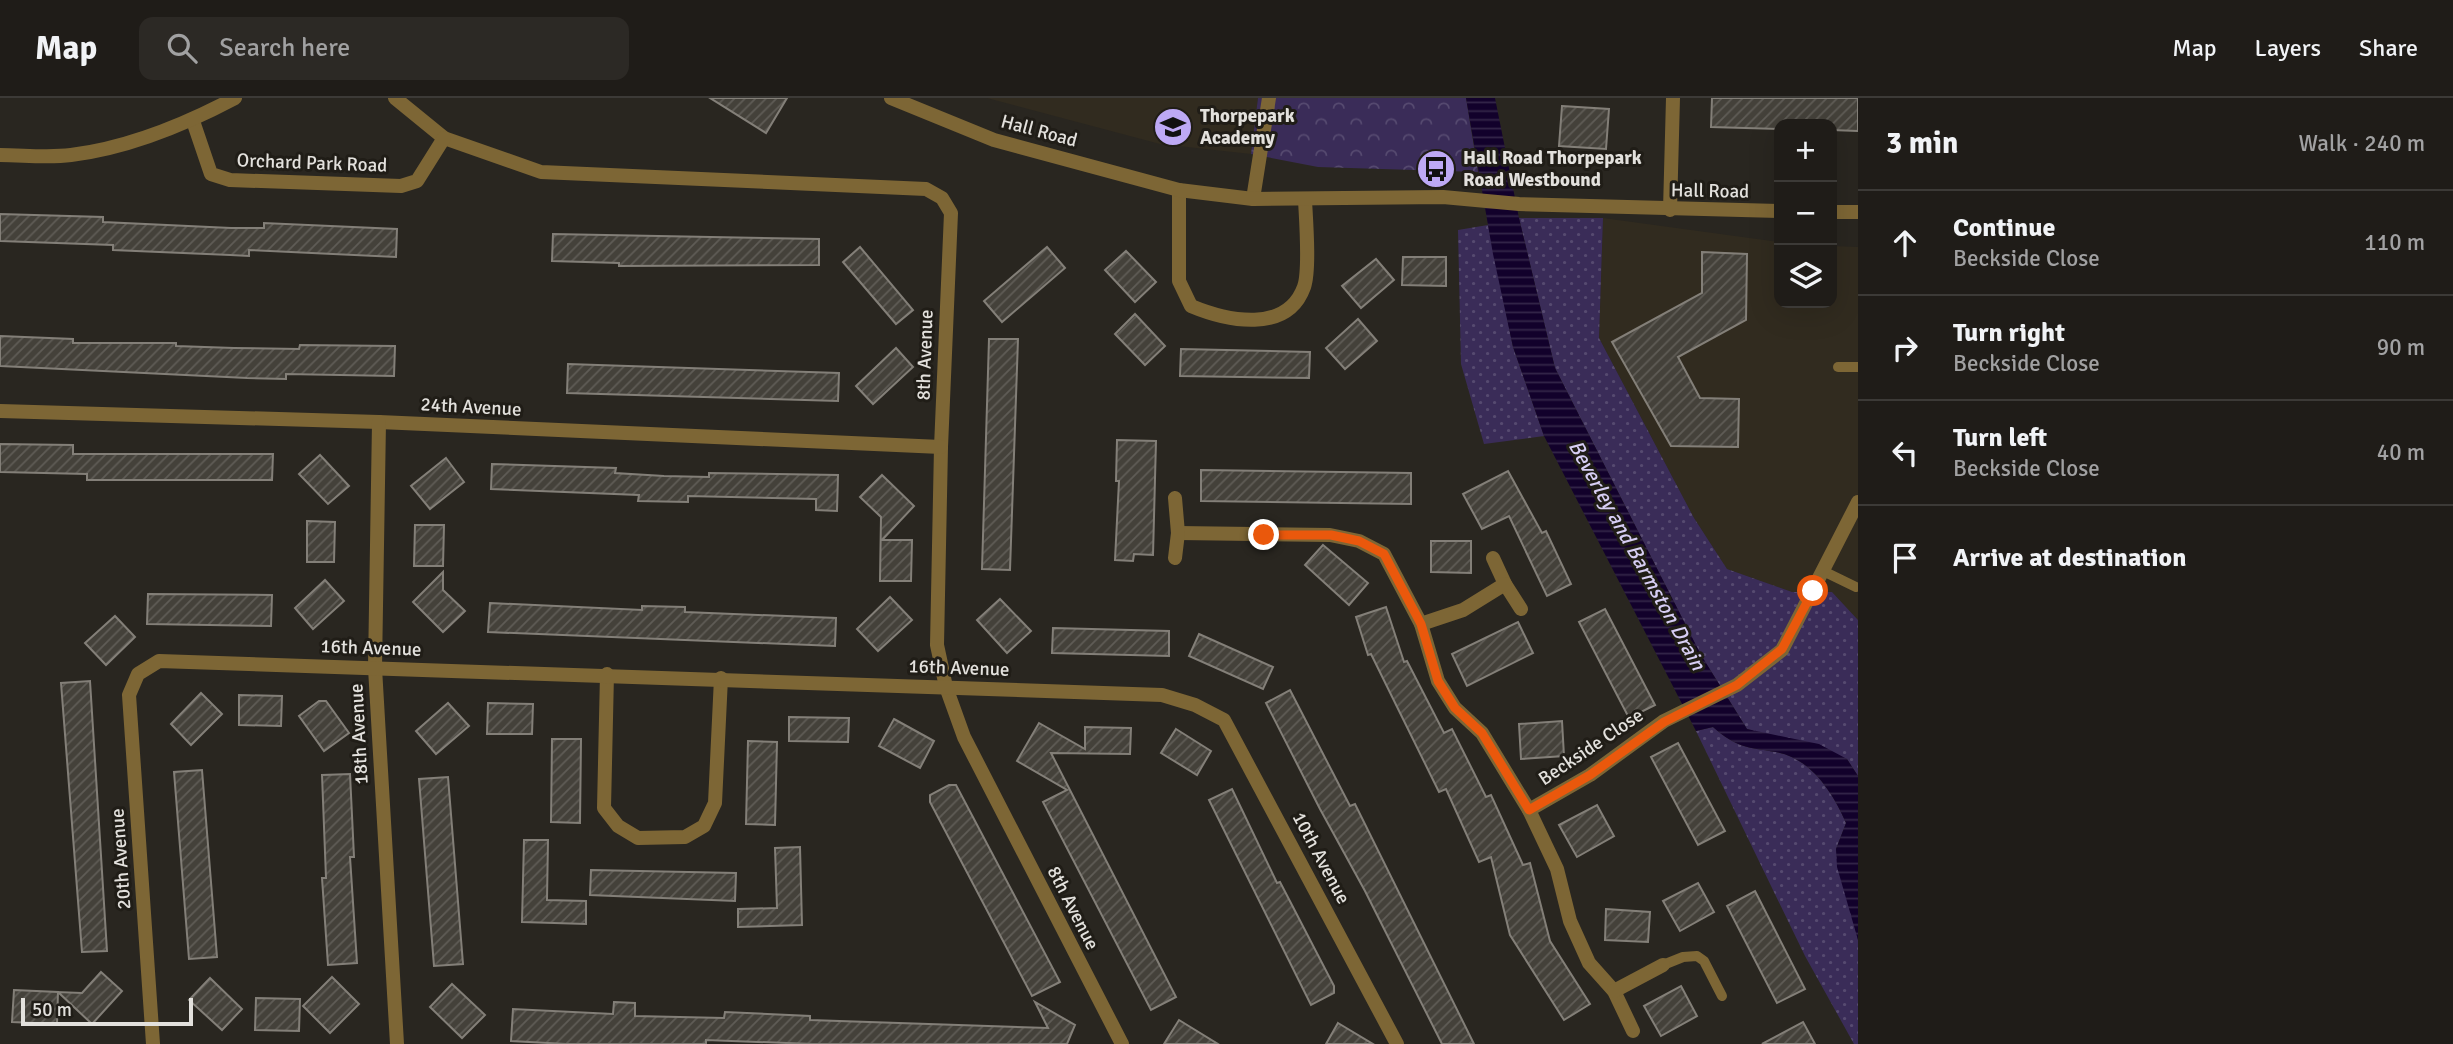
<!DOCTYPE html>
<meta charset="utf-8">
<style>
:root{--surface:#1f1c18;--page:#2c2925;--text:#f1f3f6;--muted:#a1a1a2;--line:#3c3a37}
body{margin:0;font-family:Signika,sans-serif;background:var(--page);color:var(--text)}
.controls{position:absolute;right:21px;top:21px;display:grid;overflow:hidden;border-radius:14px;box-shadow:0 7px 28px #0002}
.controls button{width:63px;height:63px;display:grid;place-items:center;padding:0;border:0;border-bottom:2px solid var(--line);background:var(--surface);color:var(--text);font:35px sans-serif}
.scale{position:absolute;left:21px;bottom:18px;width:172px;box-sizing:border-box;padding-left:7px;border:4px solid #e3e1dd;border-top:0;font-size:19px;line-height:24px;white-space:nowrap;color:#e3e1dd;-webkit-text-stroke:5px #201d17;paint-order:stroke}
.stop{position:absolute;width:21px;height:21px;margin:-16px;border:5px solid #ea580c;border-radius:50%;background:#fff}
.stop.end{background:#ea580c;border-color:#fff;box-shadow:0 2px 7px #0008}
.list{margin:0;padding:0;list-style:none}
h2{display:flex;justify-content:space-between;align-items:center;height:91px;margin:0;padding:0 28px;font-size:30px}
h2 small{font-size:23px;font-weight:400;color:var(--muted)}
.list li{display:grid;grid-template-columns:46px 1fr auto;gap:21px;align-items:center;box-sizing:border-box;height:105px;padding:0 28px;border-top:2px solid var(--line)}
.list b{display:block;font-size:26px;white-space:nowrap}
.list p{margin:0;font-size:23px;white-space:nowrap;color:var(--muted)}
.list em{font-size:23px;font-style:normal;color:var(--muted)}
.icon{flex:none;width:38px;height:38px;fill:none;stroke:currentColor;stroke-width:2;stroke-linecap:round;stroke-linejoin:round}
.map{position:relative;flex:none;width:1858px;height:946px;overflow:hidden}
header{display:flex;align-items:center;gap:42px;box-sizing:border-box;height:98px;padding:0 35px;background:var(--surface);border-bottom:2px solid var(--line)}
header strong{font-size:33px}
nav{display:flex;gap:38px;margin-inline-start:auto;font-size:24px}
.search{width:490px;height:63px;background:var(--page);display:flex;align-items:center;gap:18px;box-sizing:border-box;padding:0 24px;border-radius:14px;color:var(--muted);font-size:26px}
main{display:flex}
aside{flex:1;background:var(--surface)}
.map>svg:first-child{display:block}
</style>
<header>
<strong>Map</strong>
<div class="search"><svg class="icon" aria-label="search" viewBox="0 0 24 24"><circle cx="10" cy="10" r="6"/><path d="M15 15l6 6"/></svg>Search here</div>
<nav><a>Map</a><a>Layers</a><a>Share</a></nav>
</header>
<main>
<div class="map">
<svg width="1858" height="946" viewBox="0 0 1858 946">
<defs>
<pattern id="grass-dots" width="8" height="8" patternUnits="userSpaceOnUse" patternTransform="scale(1.75)"><rect width="8" height="8" fill="#3a2c58"/><path d="M2 2h.1M6 6h.1" fill="none" stroke="#564a70" stroke-width="1.8" stroke-linecap="round"/></pattern>
<pattern id="park-crowns" width="20" height="18" patternUnits="userSpaceOnUse" patternTransform="scale(1.75)"><rect width="20" height="18" fill="#3a2c58"/><path d="M2 6a3 3 0 1 1 6 0M12 15a3 3 0 1 1 6 0" fill="none" stroke="#564a70"/></pattern>
<pattern id="water-rules" width="6" height="5" patternUnits="userSpaceOnUse" patternTransform="scale(1.75)"><rect width="6" height="5" fill="#12012b"/><path d="M0 2.5h6" fill="none" stroke="#342649"/></pattern>
<pattern id="building-hatch" width="6" height="6" patternUnits="userSpaceOnUse" patternTransform="scale(1.75)"><rect width="6" height="6" fill="#44413a"/><path d="M-1 1l2-2M0 6l6-6M5 7l2-2" fill="none" stroke="#5f5c56"/></pattern>
</defs>
<rect width="100%" height="100%" fill="#292620"/>
<g fill="#312b1f">
<path d="M 987,0 L 1258,0 L 1251,56 L 1160,46 Z"/>
<path d="M 1603,120 L 1779,144 L 1779,205 L 1832,205 L 1832,148 L 1858,149 L 1858,522 L 1832,494 L 1792,494 L 1727,471 L 1694,420 L 1599,240 Z"/>
</g>
<g fill="url(#grass-dots)">
<path d="M 1519,120 L 1603,120 L 1599,240 L 1694,420 L 1727,471 L 1792,494 L 1832,494 L 1858,522 L 1858,678 L 1847,661 L 1747,631 L 1701,557 L 1555,270 Z"/>
<path d="M 1488,127 L 1513,249 L 1544,338 L 1484,346 L 1461,266 L 1458,132 Z"/>
<path d="M 1713,629 C 1737,650 1746,649 1776,654 C 1811,660 1833,695 1846,725 L 1836,751 L 1858,842 L 1858,946 L 1854,946 L 1805,858 L 1696,633 Z"/>
</g>
<path fill="url(#park-crowns)" d="M 1258,0 L 1466,0 L 1478,74 L 1318,69 L 1251,56 Z"/>
<path fill="url(#water-rules)" d="M 1466,0 L 1495,0 L 1519,120 L 1555,270 L 1701,557 L 1747,631 L 1819,646 L 1847,661 L 1858,678 L 1858,842 L 1837,769 L 1836,751 L 1846,725 C 1833,695 1811,660 1776,654 C 1746,649 1737,650 1713,629 L 1696,633 L 1544,338 L 1513,249 L 1493,156 Z"/>
<g fill="url(#building-hatch)" stroke="#837f78" stroke-width="2">
<path d="M 710,0 L 787,0 L 766,35 Z"/>
<path d="M 1712,0 L 1858,0 L 1858,33 L 1832,32 L 1832,26 L 1779,26 L 1779,31 L 1711,29 Z"/>
<path d="M 1562,8 L 1609,11 L 1606,51 L 1559,48 Z"/>
<path d="M 0,116 L 103,119 L 103,124 L 231,130 L 264,130 L 264,125 L 397,131 L 396,159 L 249,152 L 249,158 L 230,157 L 113,152 L 113,147 L 0,143 Z"/>
<path d="M 553,136 L 819,141 L 819,167 L 619,168 L 619,165 L 552,163 Z"/>
<path d="M 860,149 L 913,212 L 896,226 L 843,164 Z"/>
<path d="M 1047,149 L 1065,170 L 1002,224 L 984,203 Z"/>
<path d="M 1126,153 L 1156,184 L 1135,204 L 1105,172 Z"/>
<path d="M 1702,154 L 1747,156 L 1746,222 L 1678,259 L 1700,300 L 1739,301 L 1738,349 L 1671,348 L 1612,244 L 1702,195 Z"/>
<path d="M 1403,159 L 1446,159 L 1446,188 L 1402,187 Z"/>
<path d="M 1376,161 L 1394,182 L 1361,210 L 1342,188 Z"/>
<path d="M 1135,216 L 1165,248 L 1145,267 L 1115,236 Z"/>
<path d="M 1358,221 L 1377,243 L 1345,271 L 1326,250 Z"/>
<path d="M 0,238 L 73,241 L 73,245 L 176,245 L 176,248 L 234,250 L 299,251 L 300,247 L 395,248 L 394,278 L 286,276 L 286,281 L 247,280 L 0,268 Z"/>
<path d="M 989,241 L 1018,241 L 1010,472 L 982,471 Z"/>
<path d="M 896,250 L 913,269 L 873,306 L 856,288 Z"/>
<path d="M 1181,251 L 1310,254 L 1309,280 L 1180,278 Z"/>
<path d="M 568,266 L 839,275 L 838,303 L 567,295 Z"/>
<path d="M 1117,342 L 1156,343 L 1153,457 L 1134,456 L 1133,463 L 1115,462 L 1119,383 L 1116,383 Z"/>
<path d="M 0,346 L 73,347 L 73,356 L 273,356 L 272,382 L 87,382 L 87,376 L 0,374 Z"/>
<path d="M 320,357 L 349,388 L 328,406 L 299,376 Z"/>
<path d="M 446,360 L 464,384 L 430,411 L 411,388 Z"/>
<path d="M 492,366 L 616,370 L 615,375 L 664,378 L 709,379 L 709,375 L 838,377 L 837,413 L 816,412 L 816,401 L 688,398 L 688,404 L 638,403 L 639,397 L 491,391 Z"/>
<path d="M 1201,372 L 1411,375 L 1411,406 L 1201,403 Z"/>
<path d="M 1508,373 L 1542,435 L 1546,433 L 1571,486 L 1547,498 L 1509,418 L 1482,431 L 1463,396 Z"/>
<path d="M 882,377 L 914,408 L 882,442 L 912,442 L 911,483 L 880,483 L 881,419 L 860,399 Z"/>
<path d="M 307,423 L 335,424 L 334,464 L 307,464 Z"/>
<path d="M 415,427 L 444,427 L 443,468 L 414,468 Z"/>
<path d="M 1431,443 L 1471,443 L 1471,475 L 1431,474 Z"/>
<path d="M 1323,447 L 1368,485 L 1349,507 L 1305,467 Z"/>
<path d="M 443,474 L 443,492 L 465,513 L 443,534 L 413,504 Z"/>
<path d="M 325,482 L 344,503 L 313,531 L 295,510 Z"/>
<path d="M 148,496 L 272,497 L 271,528 L 147,526 Z"/>
<path d="M 890,499 L 912,522 L 878,553 L 857,531 Z"/>
<path d="M 1000,501 L 1031,533 L 1007,555 L 977,522 Z"/>
<path d="M 490,505 L 642,512 L 642,508 L 685,509 L 685,514 L 836,520 L 835,548 L 488,534 Z"/>
<path d="M 1386,509 L 1404,564 L 1407,563 L 1444,635 L 1452,631 L 1486,699 L 1491,697 L 1523,767 L 1530,765 L 1550,843 L 1590,906 L 1564,922 L 1510,837 L 1491,759 L 1479,764 L 1446,691 L 1439,694 L 1371,556 L 1368,557 L 1356,519 Z"/>
<path d="M 1605,511 L 1655,607 L 1629,620 L 1579,524 Z"/>
<path d="M 115,518 L 135,539 L 106,567 L 85,545 Z"/>
<path d="M 1518,524 L 1533,555 L 1467,588 L 1452,556 Z"/>
<path d="M 1053,530 L 1169,533 L 1169,558 L 1052,555 Z"/>
<path d="M 1199,536 L 1273,569 L 1263,591 L 1189,558 Z"/>
<path d="M 90,583 L 107,853 L 82,854 L 61,585 Z"/>
<path d="M 1290,592 L 1350,708 L 1355,706 L 1474,946 L 1442,946 L 1365,793 L 1320,711 L 1266,605 Z"/>
<path d="M 201,595 L 222,616 L 191,647 L 171,626 Z"/>
<path d="M 239,597 L 282,598 L 281,628 L 239,627 Z"/>
<path d="M 319,603 L 326,603 L 349,635 L 324,653 L 299,618 Z"/>
<path d="M 448,605 L 469,628 L 436,656 L 416,633 Z"/>
<path d="M 488,605 L 533,606 L 532,636 L 487,636 Z"/>
<path d="M 789,619 L 849,620 L 848,644 L 789,643 Z"/>
<path d="M 894,621 L 934,643 L 920,670 L 879,648 Z"/>
<path d="M 1562,623 L 1564,658 L 1521,661 L 1519,626 Z"/>
<path d="M 1039,625 L 1085,651 L 1085,629 L 1131,630 L 1130,656 L 1051,655 L 1176,899 L 1151,912 L 1043,704 L 1067,692 L 1017,663 Z"/>
<path d="M 1176,631 L 1211,653 L 1197,677 L 1161,655 Z"/>
<path d="M 552,641 L 581,641 L 580,725 L 551,724 Z"/>
<path d="M 748,643 L 777,644 L 775,727 L 746,726 Z"/>
<path d="M 1678,645 L 1725,733 L 1698,747 L 1651,659 Z"/>
<path d="M 202,672 L 217,859 L 189,861 L 174,674 Z"/>
<path d="M 350,676 L 354,759 L 350,759 L 357,865 L 328,867 L 322,780 L 326,780 L 322,677 Z"/>
<path d="M 448,679 L 463,866 L 434,868 L 419,681 Z"/>
<path d="M 949,687 L 956,687 L 1060,884 L 1032,898 L 930,704 L 930,697 Z"/>
<path d="M 1232,691 L 1277,785 L 1280,784 L 1334,888 L 1334,895 L 1311,907 L 1209,702 Z"/>
<path d="M 1597,707 L 1614,738 L 1577,759 L 1559,727 Z"/>
<path d="M 524,742 L 548,742 L 547,802 L 586,803 L 586,826 L 522,824 Z"/>
<path d="M 800,749 L 802,827 L 738,829 L 738,811 L 777,810 L 775,750 Z"/>
<path d="M 591,772 L 736,775 L 735,803 L 590,797 Z"/>
<path d="M 1698,785 L 1714,814 L 1680,833 L 1663,803 Z"/>
<path d="M 1755,793 L 1805,891 L 1777,905 L 1727,808 Z"/>
<path d="M 1606,811 L 1650,814 L 1648,844 L 1605,842 Z"/>
<path d="M 101,874 L 122,893 L 92,926 L 58,894 L 82,895 Z"/>
<path d="M 332,879 L 359,906 L 330,935 L 303,908 Z"/>
<path d="M 210,880 L 242,911 L 222,932 L 189,902 Z"/>
<path d="M 452,886 L 485,917 L 462,940 L 430,909 Z"/>
<path d="M 1681,888 L 1697,918 L 1661,938 L 1644,908 Z"/>
<path d="M 14,892 L 58,894 L 57,926 L 12,924 Z"/>
<path d="M 256,900 L 300,901 L 299,933 L 255,932 Z"/>
<path d="M 614,904 L 635,905 L 635,918 L 724,920 L 725,914 L 810,918 L 810,922 L 1048,930 L 1035,904 L 1075,927 L 1067,946 L 813,946 L 706,942 L 706,946 L 566,946 L 511,943 L 513,911 L 613,916 Z"/>
<path d="M 1179,922 L 1218,946 L 1164,946 Z"/>
<path d="M 1803,924 L 1815,946 L 1762,946 Z"/>
<path d="M 1338,925 L 1373,946 L 1326,946 Z"/>
</g>
<g fill="none" stroke-linecap="round" stroke-linejoin="round">
<g stroke="#7d6635" stroke-width="10">
<path d="M 1838,269 L 1858,269"/>
<path d="M 1823,473 L 1856,489"/>
<path d="M 1663,867 L 1683,859 L 1697,858 L 1704,863 L 1722,898"/>
</g>
<g stroke="#7d6635" stroke-width="14">
<path d="M 395,0 L 444,40 L 541,74 L 926,91 L 942,100 L 951,115 L 941,349 L 937,547 L 946,589 L 964,639 L 1122,946"/>
<path d="M 193,23 L 211,76 L 230,82 L 401,88 L 417,83 L 444,40"/>
<path d="M 0,57 C 23,57 48,60 71,57 C 128,50 184,27 235,0"/>
<path d="M 1179,92 L 1179,183 L 1191,208 C 1227,223 1287,236 1304,189 C 1310,172 1306,122 1305,102"/>
<path d="M 1253,101 L 1269,0"/>
<path d="M 1670,112 L 1673,0"/>
<path d="M 0,313 L 379,324 L 941,349"/>
<path d="M 379,324 L 375,570 L 397,946"/>
<path d="M 1178,435 L 1330,437 L 1359,443 L 1384,456 L 1421,526 L 1438,583 L 1455,610 L 1482,635 L 1529,712 L 1557,771 L 1570,823 L 1589,865 L 1614,893 L 1633,933"/>
<path d="M 1175,460 L 1178,435 L 1175,400"/>
<path d="M 1493,460 L 1505,486 L 1521,511"/>
<path d="M 1421,526 L 1463,512 L 1505,486"/>
<path d="M 607,576 L 604,710 L 618,728 L 638,740 L 685,739 L 704,728 L 715,705 L 721,580"/>
<path d="M 1529,712 L 1590,677 L 1664,623 L 1737,587 L 1782,552 L 1858,404"/>
<path d="M 1614,893 L 1663,867"/>
<path d="M 153,946 L 129,597 L 138,576 L 159,563 L 1162,597 L 1195,607 L 1224,622 L 1397,946"/>
</g>
<g stroke="#7d6635" stroke-width="14">
<path d="M 891,0 L 994,42 L 1179,92 L 1253,101 L 1443,99 L 1519,106 L 1779,113"/>
<path d="M 1832,114 L 1858,114"/>
</g>
</g>
<g fill="none" stroke-linecap="round" stroke-linejoin="round">
<path stroke="#ea580c" stroke-width="9" d="M 1264,437 L 1331,437 L 1359,443 L 1384,456 L 1421,526 L 1438,583 L 1455,610 L 1482,635 L 1529,712 L 1590,677 L 1664,624 L 1737,587 L 1782,551 L 1813,493"/>
</g>
<defs>
<symbol id="school-disc" viewBox="-11 -11 22 22"><circle r="9.5" fill="#bda9f5" stroke="#201d17"/><path d="M0-5L7-2L0 1L-7-2ZM-4 1L0 2.5L4 1V4Q0 6-4 4Z" fill="#111"/></symbol>
<symbol id="bus-disc" viewBox="-11 -11 22 22"><circle r="9.5" fill="#bda9f5" stroke="#201d17"/><path d="M-5-6H5V4H4V6H2V4H-2V6H-4V4H-5ZM-3.5-4V0h7V-4ZM-3.5 1.2v1.5H-2V1.2ZM2 1.2v1.5H3.5V1.2Z" fill="#111"/></symbol>
</defs>
<g fill-rule="evenodd">
<use href="#school-disc" x="1151" y="7" width="44" height="44"/>
<use href="#bus-disc" x="1414" y="49" width="44" height="44"/>
</g>
<g text-anchor="middle" dominant-baseline="central" stroke-width="6" stroke-linejoin="round" paint-order="stroke">
<g font-size="19" font-weight="bold" fill="#e3e1dd" stroke="#201d17" text-anchor="start">
<text x="1200" y="18">Thorpepark<tspan x="1200" dy="22">Academy</tspan></text>
<text x="1463" y="60">Hall Road Thorpepark<tspan x="1463" dy="22">Road Westbound</tspan></text>
</g>
<g font-size="19" fill="#e3e1dd" stroke="#201d17">
<text transform="translate(1039 33) rotate(15)">Hall Road</text>
<text transform="translate(312 65) rotate(2)">Orchard Park Road</text>
<text transform="translate(1710 93) rotate(1)">Hall Road</text>
<text transform="translate(925 257) rotate(-88)">8th Avenue</text>
<text transform="translate(471 309) rotate(3)">24th Avenue</text>
<text transform="translate(371 550) rotate(2)">16th Avenue</text>
<text transform="translate(959 570) rotate(2)">16th Avenue</text>
<text transform="translate(359 636) rotate(-93)">18th Avenue</text>
<text transform="translate(1591 649) rotate(-34)">Beckside Close</text>
<text transform="translate(1321 760) rotate(62)">10th Avenue</text>
<text transform="translate(121 761) rotate(-94)">20th Avenue</text>
<text transform="translate(1073 810) rotate(63)">8th Avenue</text>
</g>
<g font-size="21" font-style="italic" fill="#d7cef4" stroke="#201d17">
<text transform="translate(1637 457) rotate(61)">Beverley and Barmston Drain</text>
</g>
</g>
</svg>
<div class="controls">
<button>+</button>
<button>−</button>
<button><svg class="icon" aria-label="layers" viewBox="0 0 24 24"><path d="M12 4l9 5-9 5-9-5zM3 14l9 5 9-5"/></svg></button>
</div>
<div class="scale">50 m</div>
<div class="stop" style="left:1813px;top:493px"></div>
<div class="stop end" style="left:1264px;top:437px"></div>
</div>
<aside>
<h2>3 min<small>Walk · 240 m</small></h2>
<ul class="list">
<li><svg class="icon" aria-label="ahead" viewBox="0 0 24 24"><path d="M12 20V5M6 11l6-6 6 6"/></svg><div><b>Continue</b><p>Beckside Close</p></div><em>110 m</em></li>
<li><svg class="icon" aria-label="right" viewBox="0 0 24 24"><path d="M7 20v-9h11M14 6l5 5-5 5"/></svg><div><b>Turn right</b><p>Beckside Close</p></div><em>90 m</em></li>
<li><svg class="icon" aria-label="left" viewBox="0 0 24 24"><path d="M17 20v-9H6M10 6l-5 5 5 5"/></svg><div><b>Turn left</b><p>Beckside Close</p></div><em>40 m</em></li>
<li><svg class="icon" aria-label="arrive" viewBox="0 0 24 24"><path d="M6 21V4h12l-3 4 3 4H6"/></svg><div><b>Arrive at destination</b></div></li>
</ul>
</aside>
</main>
